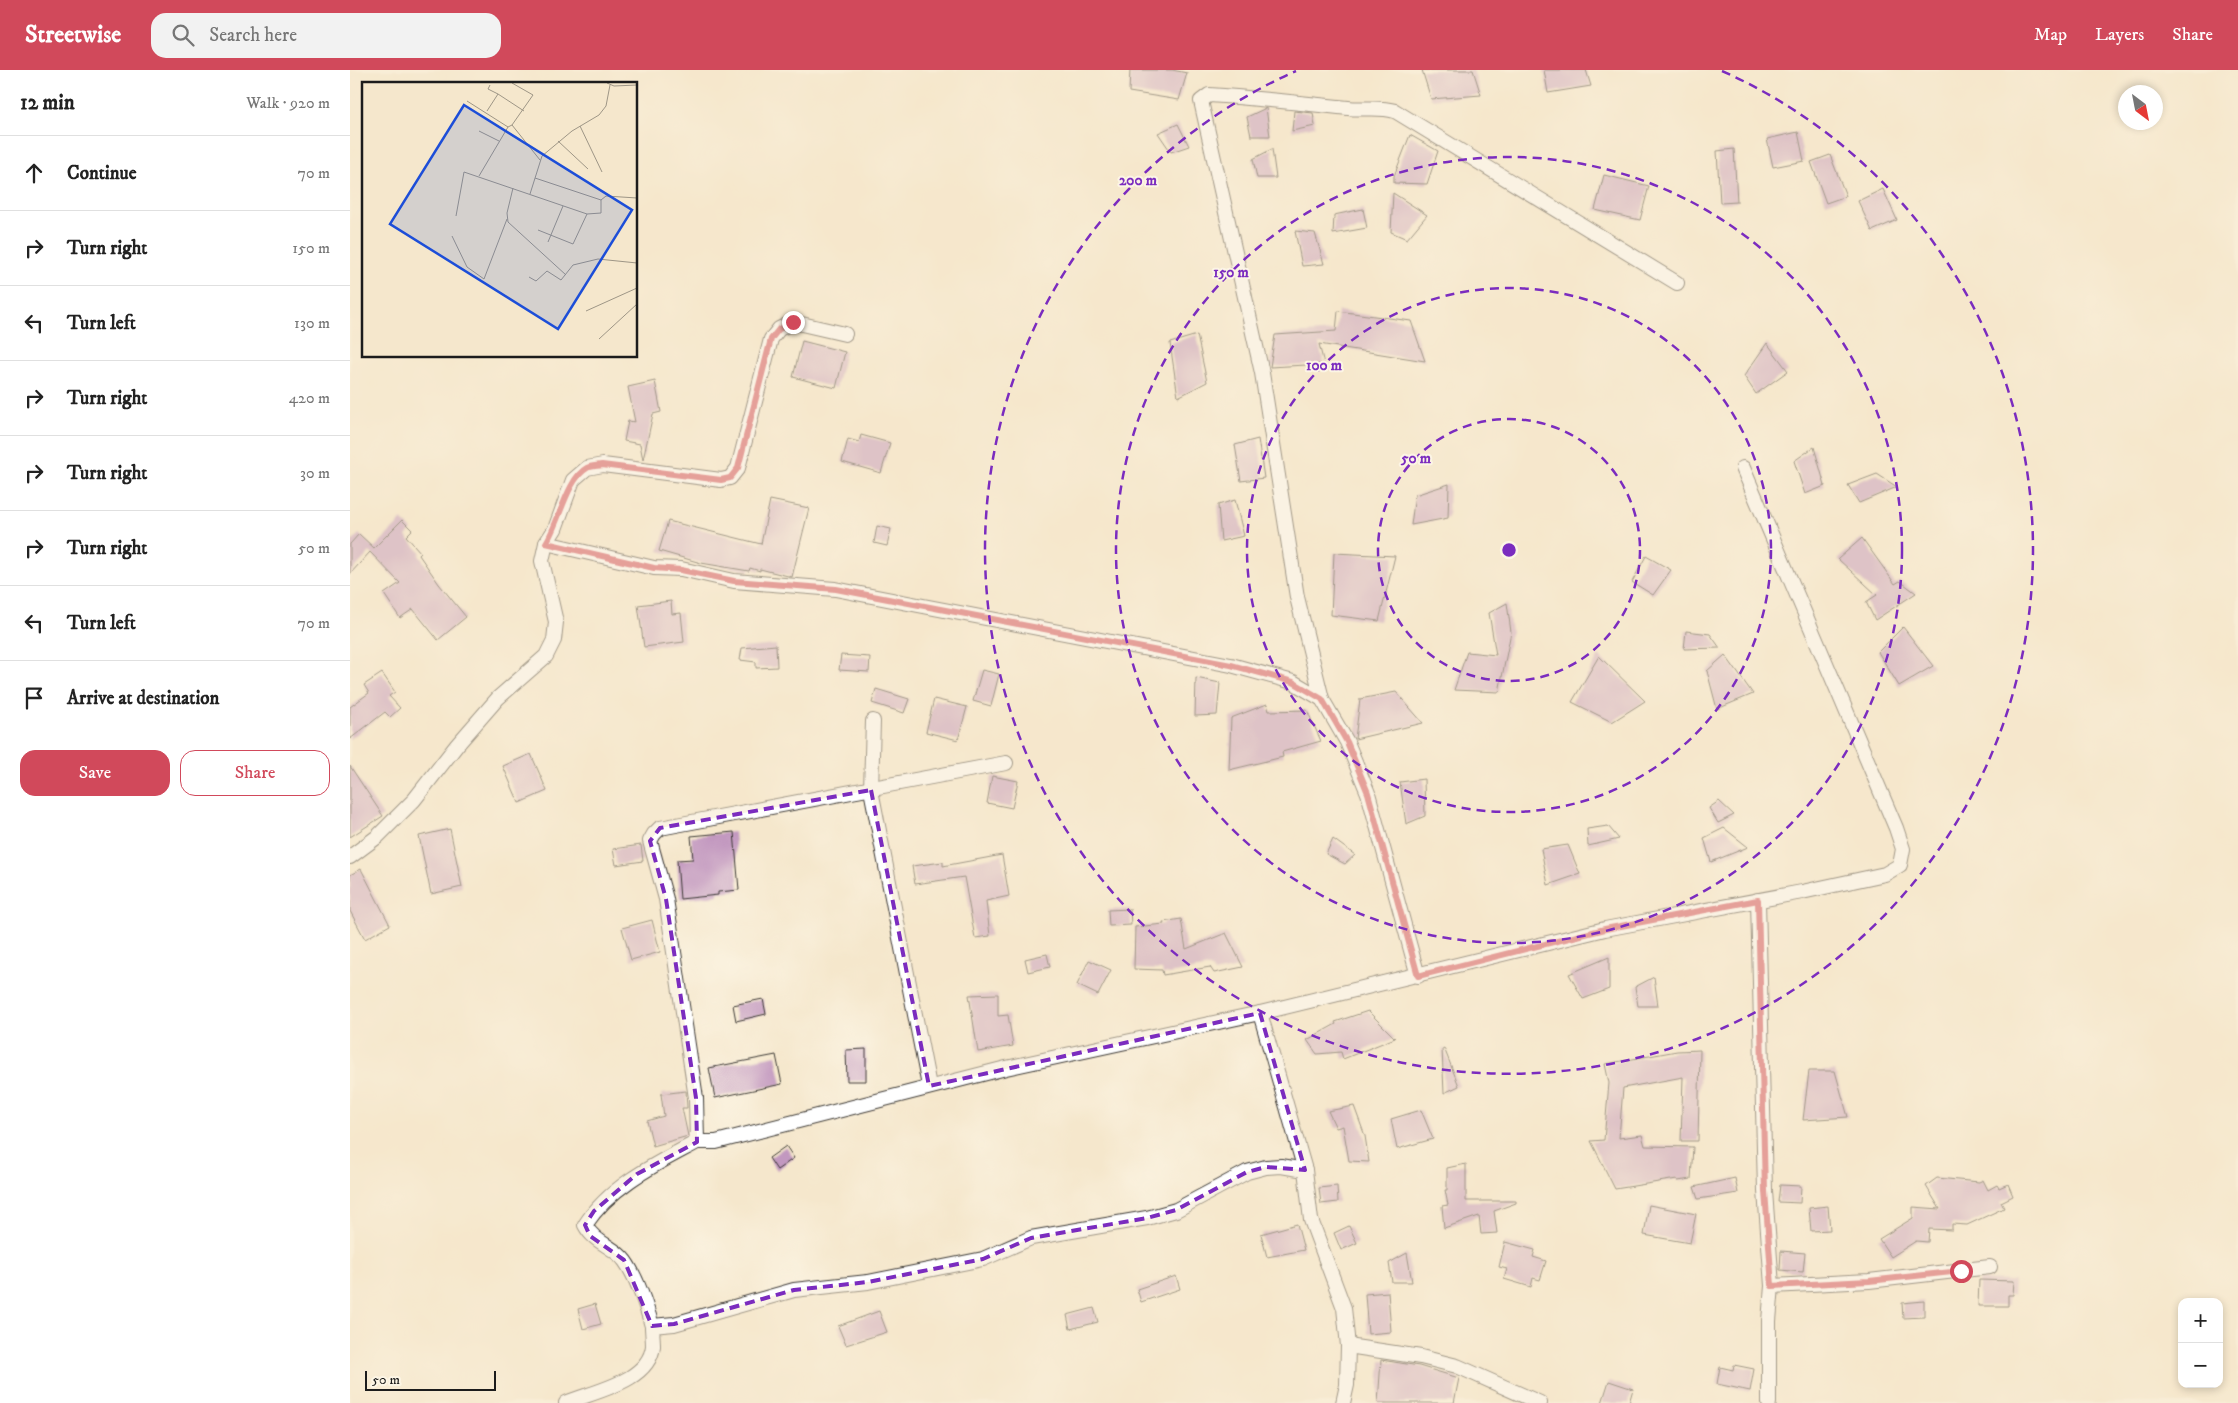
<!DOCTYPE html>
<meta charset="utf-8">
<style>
:root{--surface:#fff;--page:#f2f2f2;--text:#222;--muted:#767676;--line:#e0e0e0;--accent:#d1495b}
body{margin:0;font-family:"IM FELL DW Pica",serif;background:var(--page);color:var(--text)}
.controls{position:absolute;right:15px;bottom:15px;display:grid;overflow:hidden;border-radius:10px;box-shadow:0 2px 8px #0003}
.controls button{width:45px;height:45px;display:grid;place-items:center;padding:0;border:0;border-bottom:1px solid var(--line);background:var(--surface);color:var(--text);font:25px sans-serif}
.compass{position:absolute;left:1768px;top:15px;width:45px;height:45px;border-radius:50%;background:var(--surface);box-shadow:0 2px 8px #0003;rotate:148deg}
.scale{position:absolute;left:15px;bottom:12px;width:131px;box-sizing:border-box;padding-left:5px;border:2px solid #1c1c1c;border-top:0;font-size:14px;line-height:18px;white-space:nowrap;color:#1c1c1c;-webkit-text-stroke:4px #fcf5e5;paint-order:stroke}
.stop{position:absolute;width:15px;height:15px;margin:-11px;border:4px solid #d1495b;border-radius:50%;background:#fff}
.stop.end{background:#d1495b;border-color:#fff;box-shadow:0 1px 5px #0008}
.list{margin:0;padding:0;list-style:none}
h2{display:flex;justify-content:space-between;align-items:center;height:65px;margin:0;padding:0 20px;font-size:21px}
h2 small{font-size:16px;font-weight:400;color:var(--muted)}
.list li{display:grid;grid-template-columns:32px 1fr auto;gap:15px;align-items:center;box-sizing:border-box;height:75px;padding:0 20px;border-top:1px solid var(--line)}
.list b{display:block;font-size:19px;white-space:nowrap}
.list em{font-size:16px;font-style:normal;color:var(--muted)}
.actions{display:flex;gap:10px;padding:15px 20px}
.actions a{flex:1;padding:11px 0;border:1px solid var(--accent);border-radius:15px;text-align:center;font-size:18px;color:var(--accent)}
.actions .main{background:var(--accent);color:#fff}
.icon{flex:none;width:28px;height:28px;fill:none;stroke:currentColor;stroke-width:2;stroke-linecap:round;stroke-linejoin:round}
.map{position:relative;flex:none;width:1888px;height:1333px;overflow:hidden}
header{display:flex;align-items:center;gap:30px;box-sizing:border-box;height:70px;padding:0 25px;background:var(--accent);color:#fff}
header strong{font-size:24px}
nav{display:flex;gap:28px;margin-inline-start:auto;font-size:18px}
.search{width:350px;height:45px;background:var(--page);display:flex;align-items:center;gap:12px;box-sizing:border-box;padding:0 18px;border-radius:15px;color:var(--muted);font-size:19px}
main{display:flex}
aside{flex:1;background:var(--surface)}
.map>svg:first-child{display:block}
</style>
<header>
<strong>Streetwise</strong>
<div class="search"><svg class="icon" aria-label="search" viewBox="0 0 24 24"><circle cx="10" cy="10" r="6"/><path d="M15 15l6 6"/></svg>Search here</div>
<nav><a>Map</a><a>Layers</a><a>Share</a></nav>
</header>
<main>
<aside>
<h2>12 min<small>Walk · 920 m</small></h2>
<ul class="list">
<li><svg class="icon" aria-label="ahead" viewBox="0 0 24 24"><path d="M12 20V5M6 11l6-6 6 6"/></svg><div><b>Continue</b></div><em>70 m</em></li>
<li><svg class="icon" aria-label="right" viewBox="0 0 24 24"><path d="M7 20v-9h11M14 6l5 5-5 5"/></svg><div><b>Turn right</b></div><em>150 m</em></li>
<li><svg class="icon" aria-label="left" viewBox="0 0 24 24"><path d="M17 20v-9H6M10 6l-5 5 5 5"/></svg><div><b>Turn left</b></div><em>130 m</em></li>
<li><svg class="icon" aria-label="right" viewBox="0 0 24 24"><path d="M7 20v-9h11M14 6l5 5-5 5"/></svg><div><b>Turn right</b></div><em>420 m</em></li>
<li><svg class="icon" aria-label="right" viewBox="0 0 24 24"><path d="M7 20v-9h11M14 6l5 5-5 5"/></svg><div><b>Turn right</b></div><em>30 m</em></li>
<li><svg class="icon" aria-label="right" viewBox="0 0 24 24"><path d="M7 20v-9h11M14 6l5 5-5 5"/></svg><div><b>Turn right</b></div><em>50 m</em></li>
<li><svg class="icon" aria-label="left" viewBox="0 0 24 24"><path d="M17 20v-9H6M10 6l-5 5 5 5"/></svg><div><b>Turn left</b></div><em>70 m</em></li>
<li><svg class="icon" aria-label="arrive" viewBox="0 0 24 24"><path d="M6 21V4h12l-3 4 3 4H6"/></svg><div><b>Arrive at destination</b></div></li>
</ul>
<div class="actions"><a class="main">Save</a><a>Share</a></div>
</aside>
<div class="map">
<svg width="1888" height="1333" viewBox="0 0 1888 1333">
<rect width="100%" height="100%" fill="#fcf5e5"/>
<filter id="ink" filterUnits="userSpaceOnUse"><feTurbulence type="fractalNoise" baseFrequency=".02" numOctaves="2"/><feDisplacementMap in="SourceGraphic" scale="10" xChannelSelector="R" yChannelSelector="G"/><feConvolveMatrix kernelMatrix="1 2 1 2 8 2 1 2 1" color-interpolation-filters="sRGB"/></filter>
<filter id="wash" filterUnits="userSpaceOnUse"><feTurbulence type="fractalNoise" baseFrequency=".0096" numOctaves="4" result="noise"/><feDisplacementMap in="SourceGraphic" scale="20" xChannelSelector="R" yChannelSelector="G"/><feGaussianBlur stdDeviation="1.12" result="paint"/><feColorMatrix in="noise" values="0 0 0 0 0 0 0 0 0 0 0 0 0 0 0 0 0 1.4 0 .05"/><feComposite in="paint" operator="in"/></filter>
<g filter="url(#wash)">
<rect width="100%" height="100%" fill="#f5e7cc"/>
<g id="blocks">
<g fill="#c298c0">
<path d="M 780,0 L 822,0 L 837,3 L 829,30 L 779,22 Z"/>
<path d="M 1072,0 L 1123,0 L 1131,25 L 1081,29 Z"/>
<path d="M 1194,0 L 1236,0 L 1241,16 L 1198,23 Z"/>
<path d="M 916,38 L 920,66 L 901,66 L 897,47 Z"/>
<path d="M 944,41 L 963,43 L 965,56 L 942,61 Z"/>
<path d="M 828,54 L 839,76 L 821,82 L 808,63 Z"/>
<path d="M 1448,62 L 1454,91 L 1423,97 L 1417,69 Z"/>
<path d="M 1060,65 L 1088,81 L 1077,114 L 1044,113 L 1044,106 Z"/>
<path d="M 922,79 L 926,108 L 907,108 L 903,89 Z"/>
<path d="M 1384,79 L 1387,132 L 1370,133 L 1367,81 Z"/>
<path d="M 1480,85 L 1496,126 L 1476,133 L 1461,92 Z"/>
<path d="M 1254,105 L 1299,116 L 1290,150 L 1245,140 Z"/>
<path d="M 1533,119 L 1547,150 L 1522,161 L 1508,131 Z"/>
<path d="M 1043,123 L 1077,145 L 1057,169 L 1041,162 Z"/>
<path d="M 1013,139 L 1017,158 L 983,164 L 984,145 Z"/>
<path d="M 945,161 L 965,163 L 974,194 L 952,196 Z"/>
<path d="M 988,241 L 1061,251 L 1075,291 L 969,274 L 974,294 L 920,297 L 925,265 L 986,261 Z"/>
<path d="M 847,265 L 857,312 L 828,327 L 820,273 Z"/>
<path d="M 452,271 L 495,282 L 486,318 L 443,307 Z"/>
<path d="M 1417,273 L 1438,301 L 1406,324 L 1394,306 Z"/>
<path d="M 305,311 L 311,342 L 303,344 L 293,390 L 290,374 L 274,371 L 278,351 L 285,352 L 278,317 Z"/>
<path d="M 511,365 L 540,373 L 531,403 L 492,392 L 498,369 L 509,372 Z"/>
<path d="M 908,369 L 914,408 L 891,411 L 885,375 Z"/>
<path d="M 1464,377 L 1475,416 L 1455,424 L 1444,391 Z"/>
<path d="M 1527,404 L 1547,417 L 1509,433 L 1498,415 Z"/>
<path d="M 1099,414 L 1098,448 L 1061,455 L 1065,425 Z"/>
<path d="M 420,430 L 459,438 L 442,507 L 410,499 L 410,501 L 400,498 L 399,501 L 351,493 L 309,481 L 318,451 L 411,474 Z"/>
<path d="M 885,430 L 894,466 L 871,471 L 868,435 Z"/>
<path d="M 52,450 L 62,460 L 56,466 L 71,483 L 69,485 L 89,514 L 116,547 L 88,570 L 63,539 L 50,548 L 34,524 L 50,513 L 20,482 L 0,504 L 0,474 L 9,464 L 24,478 Z"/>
<path d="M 527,456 L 541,459 L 537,476 L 524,473 Z"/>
<path d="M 1512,468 L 1545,514 L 1550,511 L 1566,523 L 1525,550 L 1516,532 L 1527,525 L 1488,489 Z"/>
<path d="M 984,483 L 1045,486 L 1029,551 L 981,545 Z"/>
<path d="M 1296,486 L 1321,500 L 1303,525 L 1282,512 Z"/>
<path d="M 321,531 L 322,544 L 331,543 L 334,572 L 294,577 L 288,535 Z"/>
<path d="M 1157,533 L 1161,562 L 1149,622 L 1104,620 L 1117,582 L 1146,585 L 1139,543 Z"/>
<path d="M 1553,557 L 1583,596 L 1549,616 L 1528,582 Z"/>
<path d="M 1336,561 L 1360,564 L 1370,578 L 1334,579 Z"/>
<path d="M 426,575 L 427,597 L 406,598 L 406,592 L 390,590 L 392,578 Z"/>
<path d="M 491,585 L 520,587 L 519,602 L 489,600 Z"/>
<path d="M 1375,585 L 1403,624 L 1367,639 L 1357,601 Z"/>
<path d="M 1249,586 L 1295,631 L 1262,652 L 1222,632 Z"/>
<path d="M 632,600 L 649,604 L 641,636 L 623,631 Z"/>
<path d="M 32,603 L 45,622 L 39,626 L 50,638 L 40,647 L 35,642 L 0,669 L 0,637 L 19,623 L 14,615 Z"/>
<path d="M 846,608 L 870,613 L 867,645 L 845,646 Z"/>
<path d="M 526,619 L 559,629 L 554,643 L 522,633 Z"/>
<path d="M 1046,622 L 1073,653 L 1005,669 L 1010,629 Z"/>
<path d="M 584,629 L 617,637 L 608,670 L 576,662 Z"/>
<path d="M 917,634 L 919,641 L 957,640 L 971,671 L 932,682 L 933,687 L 879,700 L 881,648 Z"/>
<path d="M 181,684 L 197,721 L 169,733 L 153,696 Z"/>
<path d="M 0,696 L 33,746 L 0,767 Z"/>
<path d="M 642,706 L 668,711 L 662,738 L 637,733 Z"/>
<path d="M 1074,709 L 1075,746 L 1056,754 L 1050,712 Z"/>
<path d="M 1369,731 L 1384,745 L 1368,753 L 1359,738 Z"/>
<path d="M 1258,756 L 1269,769 L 1238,776 L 1237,759 Z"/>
<path d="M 1374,758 L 1398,777 L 1361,792 L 1354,768 Z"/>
<path d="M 100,759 L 112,817 L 81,824 L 69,766 Z"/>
<path d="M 384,762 L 389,820 L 368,822 L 368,825 L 330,829 L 327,790 L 343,789 L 341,766 Z"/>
<path d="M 983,769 L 1005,785 L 995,794 L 976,784 Z"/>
<path d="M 291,775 L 293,791 L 266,795 L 263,779 Z"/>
<path d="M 1218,775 L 1230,804 L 1198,815 L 1191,779 Z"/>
<path d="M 652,785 L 659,826 L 636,831 L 640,866 L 625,868 L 614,807 L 565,814 L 562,796 L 593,792 L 593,796 Z"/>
<path d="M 11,799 L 40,855 L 15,869 L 0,841 L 0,805 Z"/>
<path d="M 780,839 L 781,855 L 759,856 L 758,840 Z"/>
<path d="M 831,849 L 836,879 L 876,863 L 893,897 L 864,903 L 860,897 L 813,905 L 812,900 L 784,899 L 785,857 L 814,854 L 813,852 Z"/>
<path d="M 302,850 L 310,882 L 281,890 L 272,858 Z"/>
<path d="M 697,884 L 700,897 L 678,902 L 675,889 Z"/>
<path d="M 1259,887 L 1259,919 L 1233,929 L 1219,904 Z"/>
<path d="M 739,890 L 761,900 L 748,925 L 727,915 Z"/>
<path d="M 1304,907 L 1308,936 L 1288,936 L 1285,917 Z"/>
<path d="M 648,924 L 648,946 L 658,945 L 663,976 L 628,982 L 619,925 Z"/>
<path d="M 413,929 L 416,944 L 386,951 L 383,935 Z"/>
<path d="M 1018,941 L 1045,968 L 993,989 L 991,982 L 967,984 L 957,970 L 986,954 L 985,952 Z"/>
<path d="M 1094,978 L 1109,1016 L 1094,1023 L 1092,979 Z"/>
<path d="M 516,979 L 516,1011 L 497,1011 L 496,980 Z"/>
<path d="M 1350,980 L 1348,1071 L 1331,1071 L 1333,1007 L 1273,1018 L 1269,1068 L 1292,1065 L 1295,1076 L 1343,1077 L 1341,1109 L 1328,1111 L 1327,1109 L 1265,1119 L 1241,1071 L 1254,1070 L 1259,1013 L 1255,994 L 1327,981 Z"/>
<path d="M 426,985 L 432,1014 L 365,1028 L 359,998 Z"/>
<path d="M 1459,1001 L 1485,1001 L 1498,1047 L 1453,1050 Z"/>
<path d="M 336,1021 L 337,1038 L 332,1038 L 338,1066 L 303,1076 L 297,1051 L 314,1046 L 311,1024 Z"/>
<path d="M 1004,1036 L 1015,1066 L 1019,1092 L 999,1091 L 993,1056 L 986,1058 L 978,1041 Z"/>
<path d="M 1071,1040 L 1083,1069 L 1047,1079 L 1041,1049 Z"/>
<path d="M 436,1076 L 444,1088 L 427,1100 L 419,1088 Z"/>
<path d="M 1116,1094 L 1116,1131 L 1166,1131 L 1166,1133 L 1144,1141 L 1147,1163 L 1131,1164 L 1129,1146 L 1094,1158 L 1092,1136 L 1098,1135 L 1095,1120 L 1097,1120 L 1097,1098 Z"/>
<path d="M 1385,1108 L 1388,1123 L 1348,1129 L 1344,1117 Z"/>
<path d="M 1587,1108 L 1629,1112 L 1633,1110 L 1638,1120 L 1647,1115 L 1649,1118 L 1658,1114 L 1663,1126 L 1651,1132 L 1654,1138 L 1617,1155 L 1602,1154 L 1602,1160 L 1579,1159 L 1578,1172 L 1566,1171 L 1541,1187 L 1529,1169 L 1563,1148 L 1563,1137 L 1590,1139 L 1576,1116 Z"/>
<path d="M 1430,1115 L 1451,1116 L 1450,1133 L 1428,1132 Z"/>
<path d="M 987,1116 L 988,1132 L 971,1134 L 969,1118 Z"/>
<path d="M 1299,1135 L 1346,1144 L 1340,1173 L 1294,1165 Z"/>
<path d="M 1478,1136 L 1480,1160 L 1461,1161 L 1459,1138 Z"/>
<path d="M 947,1154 L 954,1180 L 917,1187 L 911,1164 Z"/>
<path d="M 999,1156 L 1007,1173 L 991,1180 L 984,1163 Z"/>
<path d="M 1155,1172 L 1185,1180 L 1183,1187 L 1196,1191 L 1190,1210 L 1183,1208 L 1181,1217 L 1154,1209 L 1157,1199 L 1149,1197 Z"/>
<path d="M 1431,1181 L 1455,1183 L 1453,1202 L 1430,1200 Z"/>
<path d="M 1057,1183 L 1062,1212 L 1042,1212 L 1039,1193 Z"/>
<path d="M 826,1206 L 830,1219 L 791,1232 L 787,1219 Z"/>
<path d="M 1629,1210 L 1664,1211 L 1663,1225 L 1658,1225 L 1658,1236 L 1628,1236 Z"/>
<path d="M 1038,1222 L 1041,1262 L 1018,1264 L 1015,1224 Z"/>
<path d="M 1574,1231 L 1574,1247 L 1553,1248 L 1552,1233 Z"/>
<path d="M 245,1234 L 251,1254 L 233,1259 L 228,1239 Z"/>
<path d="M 744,1238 L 748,1252 L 720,1259 L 717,1245 Z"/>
<path d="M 529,1241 L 537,1262 L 496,1275 L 488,1256 Z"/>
<path d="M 1031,1290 L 1069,1296 L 1109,1308 L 1104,1333 L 1028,1333 Z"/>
<path d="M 1384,1295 L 1404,1299 L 1400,1321 L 1367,1314 L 1370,1297 L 1383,1300 Z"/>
<path d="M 1259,1311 L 1283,1319 L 1279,1333 L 1252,1333 Z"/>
</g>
</g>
</g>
<g filter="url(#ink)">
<use href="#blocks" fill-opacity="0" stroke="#3d3a36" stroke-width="1"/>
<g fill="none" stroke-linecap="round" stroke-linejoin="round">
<defs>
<g id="minor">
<path d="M 196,473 L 304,498 L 331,499 L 384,511 L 485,519 L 881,595 L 943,612 L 972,629 L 997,672 L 1018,723 L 1068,906"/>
<path d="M 972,629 L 947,527 L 912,303 L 851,31 L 859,25 C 905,28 952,33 998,38 C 1014,40 1029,36 1045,41 L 1327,213"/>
<path d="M 523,651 L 521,720 L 579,1016"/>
<path d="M 656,693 L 310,758 L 304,764 L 300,771 L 316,829 L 346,1028 L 347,1072 L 366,1072 L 656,998 L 910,943 L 1255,859 L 1452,822 L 1535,804 L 1550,795 L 1553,779 L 1546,758 L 1393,398"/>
<path d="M 0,787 L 27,767 L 64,730 L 107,675 L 148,628 L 196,586 L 204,570 L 206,552 L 192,491 L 196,473 L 205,459 L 223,410 L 237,398 L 253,395 L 371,410 L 380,408 L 388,398 L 421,269 L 429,259 L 443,252 L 495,264"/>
<path d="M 1408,830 L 1415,1121 L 1422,1216 L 1419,1251 L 1419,1333"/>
<path d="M 910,943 L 955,1100 L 961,1150 L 994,1238 L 998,1276 L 997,1315 L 993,1333"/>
<path d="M 1422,1216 L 1519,1211 L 1640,1197"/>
<path d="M 302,1256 C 296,1235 288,1209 275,1191 C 264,1176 245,1174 235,1155 C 261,1115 306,1094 347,1072"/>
<path d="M 998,1276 L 1071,1287 L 1107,1296 L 1190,1333"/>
<path d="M 216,1333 C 244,1321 299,1312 303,1276 C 303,1269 302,1262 302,1256 L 324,1254 L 444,1220 L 518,1212 L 633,1189 L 681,1168 L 797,1148 L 826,1140 L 897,1102 L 916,1097 L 931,1096 L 955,1100"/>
</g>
</defs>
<use href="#minor" stroke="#3d3a36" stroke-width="16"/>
<use href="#minor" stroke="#fff" stroke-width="14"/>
</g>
</g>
<g fill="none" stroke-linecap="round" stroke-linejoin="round" filter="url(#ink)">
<path stroke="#d1495b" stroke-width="6" d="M 443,252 L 429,259 L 421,269 L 388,398 L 380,408 L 371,410 L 252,395 C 248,396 241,396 237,398 C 217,409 209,453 196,473 L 304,498 L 331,500 L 384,511 L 486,519 L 881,595 L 943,612 L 972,629 L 997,672 L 1018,723 L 1068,906 L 1255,859 L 1408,830 L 1415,1121 L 1422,1216 L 1519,1211 L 1611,1201"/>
</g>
<path d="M0 0H1888V1333H0ZM 521,720 L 579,1016 L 910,943 L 955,1100 L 916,1097 L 897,1102 L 826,1140 L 797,1148 L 681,1168 L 633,1189 L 518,1212 L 444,1220 L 324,1254 L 302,1256 L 274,1190 L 240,1166 L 235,1155 L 244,1141 L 287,1104 L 347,1072 L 346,1028 L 316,829 L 300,771 L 310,758 Z" fill="#f5e7cc" fill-opacity=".55" fill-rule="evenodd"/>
<path fill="none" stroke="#7b2cbf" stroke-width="4" stroke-dasharray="10 6" stroke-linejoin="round" d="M 521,720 L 579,1016 L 910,943 L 955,1100 L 916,1097 L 897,1102 L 826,1140 L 797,1148 L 681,1168 L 633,1189 L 518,1212 L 444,1220 L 324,1254 L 302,1256 L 274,1190 L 240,1166 L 235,1155 L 244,1141 L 287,1104 L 347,1072 L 346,1028 L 316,829 L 300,771 L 310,758 Z"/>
<g fill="none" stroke="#7b2cbf" stroke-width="2.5" stroke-dasharray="9 6">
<circle cx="1159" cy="480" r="131"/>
<circle cx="1159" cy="480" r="262"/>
<circle cx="1159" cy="480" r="393"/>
<path d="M1372 1A524 524 0 1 1 946 1"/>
</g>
<g transform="translate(12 12)">
<rect width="275" height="275" fill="#f5e7cc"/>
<path fill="none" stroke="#9e9686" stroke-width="1" d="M 245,1 L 252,4 L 275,3M 128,3 L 126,7 L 136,12M 105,19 L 146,45 L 150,43 L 178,78M 125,29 L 136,12 L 162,29M 150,43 L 171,13 L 150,1M 218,44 L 240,90M 117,49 L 137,59M 196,59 L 226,87M 117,94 L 146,45M 173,96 L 239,118 L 244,114 L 275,116M 151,106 L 145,131 L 146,140 L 204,193M 168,112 L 180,74 L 210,49 L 237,33 L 244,24 L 248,3M 225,132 L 239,131 L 239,118M 94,134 L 102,90 L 225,132 L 211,162 L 176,148M 90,154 L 105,185 L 122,197 L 145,137M 186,160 L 201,124M 167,195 L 174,199 L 185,189 L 199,198 L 211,183 L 236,177 L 275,181M 224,229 L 275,206M 237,257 L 275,222"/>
<path fill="#1d4ed8" fill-opacity="0.15" stroke="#1d4ed8" stroke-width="2.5" d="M 102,23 L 270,128 L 196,247 L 28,142 Z"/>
<rect width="275" height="275" fill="none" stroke="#1c1c1c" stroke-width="2.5"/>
</g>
<circle cx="1159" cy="480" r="8" fill="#7b2cbf" stroke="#fcf5e5" stroke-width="2.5"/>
<g font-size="15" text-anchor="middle" font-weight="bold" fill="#7b2cbf" stroke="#fcf5e5" stroke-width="4" stroke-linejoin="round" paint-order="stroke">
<text x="788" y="115">200 m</text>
<text x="881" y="207">150 m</text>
<text x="974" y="300">100 m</text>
<text x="1066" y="393">50 m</text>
</g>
</svg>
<div class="controls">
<button>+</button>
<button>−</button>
</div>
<svg class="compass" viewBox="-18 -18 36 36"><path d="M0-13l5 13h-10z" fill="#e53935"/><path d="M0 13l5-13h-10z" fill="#767676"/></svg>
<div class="scale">50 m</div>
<div class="stop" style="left:1611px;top:1201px"></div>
<div class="stop end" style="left:443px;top:252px"></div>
</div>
</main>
